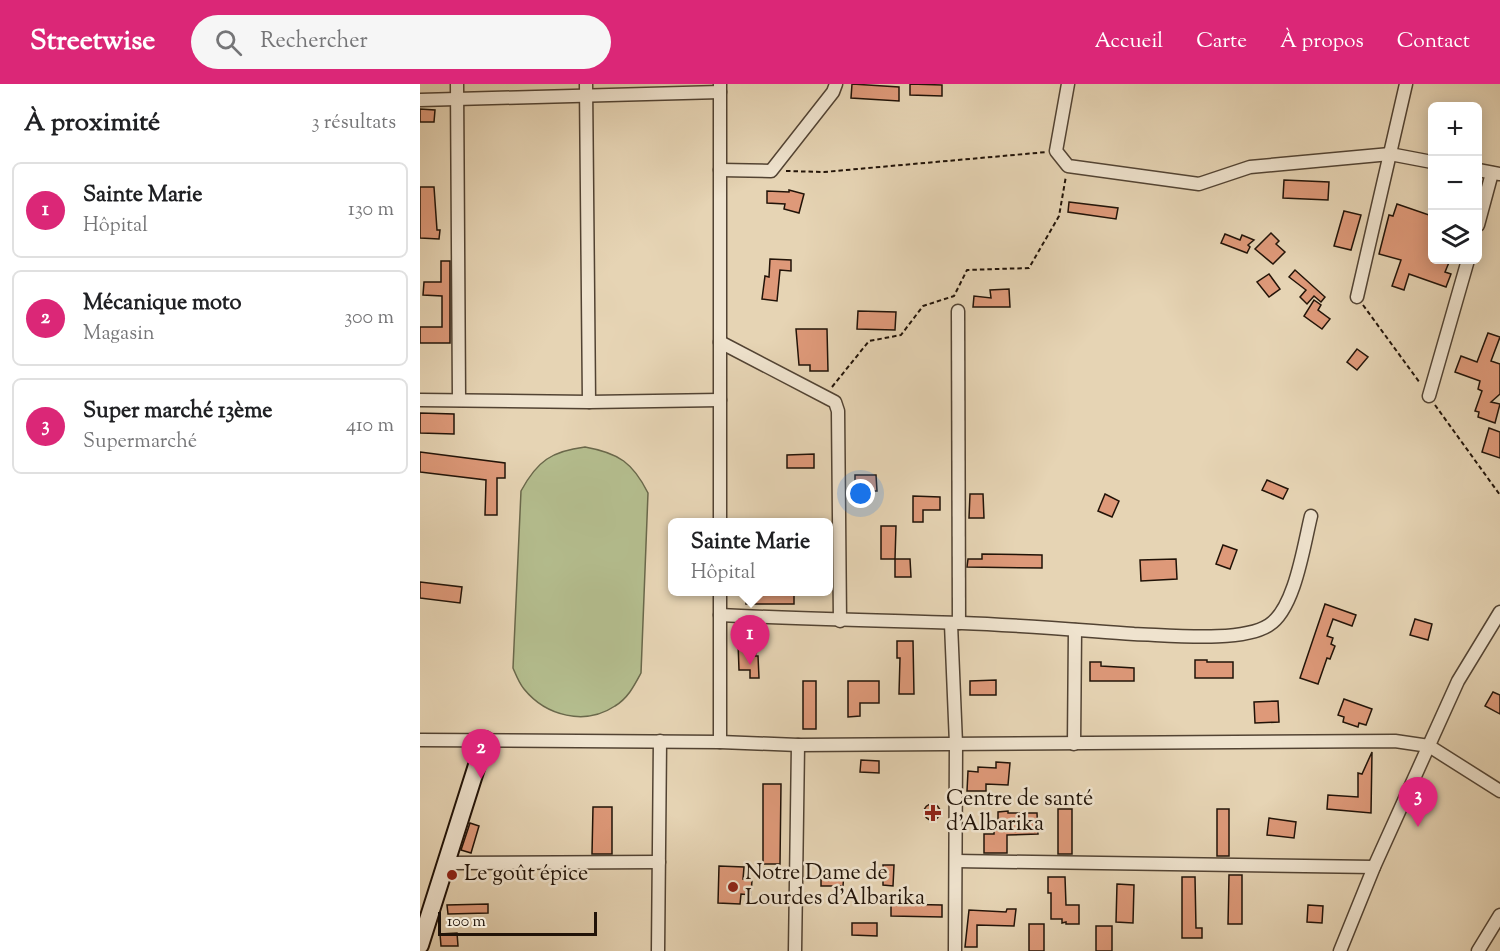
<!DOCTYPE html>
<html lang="fr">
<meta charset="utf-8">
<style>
:root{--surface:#fff;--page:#f6f6f6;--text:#202124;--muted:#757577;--line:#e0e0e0;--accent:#db2777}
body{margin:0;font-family:"Sorts Mill Goudy",serif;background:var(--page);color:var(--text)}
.controls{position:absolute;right:18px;top:18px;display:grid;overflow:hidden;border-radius:9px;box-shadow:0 3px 15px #0003}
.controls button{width:54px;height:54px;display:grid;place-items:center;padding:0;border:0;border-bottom:2px solid var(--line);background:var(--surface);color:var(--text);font:30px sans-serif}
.scale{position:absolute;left:18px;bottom:15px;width:159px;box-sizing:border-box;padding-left:6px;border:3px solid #211308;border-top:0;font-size:16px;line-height:21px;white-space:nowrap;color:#211308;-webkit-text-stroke:4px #efe3ce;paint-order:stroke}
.you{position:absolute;left:441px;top:410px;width:21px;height:21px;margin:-15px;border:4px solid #fff;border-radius:50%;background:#1a73e8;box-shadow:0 0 0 9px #1a73e833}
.badge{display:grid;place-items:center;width:39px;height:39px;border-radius:50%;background:var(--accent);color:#fff;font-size:20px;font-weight:700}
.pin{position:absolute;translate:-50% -50px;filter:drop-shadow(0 2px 3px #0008)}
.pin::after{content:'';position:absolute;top:32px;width:21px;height:18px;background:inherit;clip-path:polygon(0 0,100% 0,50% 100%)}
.popup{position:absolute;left:248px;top:434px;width:165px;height:78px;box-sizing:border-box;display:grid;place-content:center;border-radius:9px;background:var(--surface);filter:drop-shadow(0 2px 4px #0005);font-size:20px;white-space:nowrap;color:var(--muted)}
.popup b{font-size:22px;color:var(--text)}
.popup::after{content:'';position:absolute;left:50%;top:100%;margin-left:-12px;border:12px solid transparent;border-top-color:var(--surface)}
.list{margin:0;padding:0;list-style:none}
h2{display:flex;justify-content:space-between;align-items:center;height:78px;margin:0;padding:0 24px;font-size:26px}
h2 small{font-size:20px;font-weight:400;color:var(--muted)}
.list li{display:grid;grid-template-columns:39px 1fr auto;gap:18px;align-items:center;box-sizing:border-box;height:96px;margin:0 12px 12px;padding:0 12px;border:2px solid var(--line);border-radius:9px}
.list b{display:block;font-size:22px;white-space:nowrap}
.list p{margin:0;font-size:20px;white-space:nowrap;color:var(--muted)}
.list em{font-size:20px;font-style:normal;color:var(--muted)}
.icon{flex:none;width:33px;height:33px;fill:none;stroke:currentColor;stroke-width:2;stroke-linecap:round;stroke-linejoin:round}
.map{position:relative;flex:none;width:1080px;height:867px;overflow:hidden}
header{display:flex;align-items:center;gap:36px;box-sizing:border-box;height:84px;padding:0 30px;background:var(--accent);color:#fff}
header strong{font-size:28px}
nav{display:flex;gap:33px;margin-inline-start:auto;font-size:21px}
.search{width:420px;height:54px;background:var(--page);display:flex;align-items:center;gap:15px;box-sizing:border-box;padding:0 21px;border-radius:33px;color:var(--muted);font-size:22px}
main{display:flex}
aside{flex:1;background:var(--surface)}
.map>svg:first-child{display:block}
</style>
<header>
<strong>Streetwise</strong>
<div class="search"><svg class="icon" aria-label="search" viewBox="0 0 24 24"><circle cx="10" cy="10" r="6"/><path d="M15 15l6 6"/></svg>Rechercher</div>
<nav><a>Accueil</a><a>Carte</a><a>À propos</a><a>Contact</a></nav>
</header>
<main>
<aside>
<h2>À proximité<small>3 résultats</small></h2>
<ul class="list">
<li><span class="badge">1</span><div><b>Sainte Marie</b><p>Hôpital</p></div><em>130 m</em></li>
<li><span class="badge">2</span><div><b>Mécanique moto</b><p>Magasin</p></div><em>300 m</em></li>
<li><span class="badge">3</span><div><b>Super marché 13ème</b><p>Supermarché</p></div><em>410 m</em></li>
</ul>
</aside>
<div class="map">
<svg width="1080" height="867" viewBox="0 0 1080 867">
<rect width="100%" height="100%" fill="#e6d4b4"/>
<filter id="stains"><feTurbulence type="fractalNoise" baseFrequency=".00333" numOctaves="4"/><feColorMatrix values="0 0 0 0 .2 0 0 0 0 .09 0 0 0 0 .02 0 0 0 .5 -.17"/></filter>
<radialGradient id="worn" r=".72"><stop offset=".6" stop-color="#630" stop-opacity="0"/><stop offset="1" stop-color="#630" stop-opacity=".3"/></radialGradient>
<path fill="#b4bd8e" stroke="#6a684b" stroke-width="1.5" d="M 165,363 C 199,369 213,379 228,409 L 221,589 C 214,602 208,614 195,622 C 165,642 126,632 104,605 C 99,599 96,591 93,584 L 101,407 C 117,377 132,367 165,363 Z"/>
<g fill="#de9979" stroke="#211308" stroke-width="1.5">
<path d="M 432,0 L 479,3 L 479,17 L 431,14 Z"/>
<path d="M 490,0 L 522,1 L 522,12 L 490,11 Z"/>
<path d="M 0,25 L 15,26 L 14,38 L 0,38 Z"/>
<path d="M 864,96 L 909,98 L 908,116 L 863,114 Z"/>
<path d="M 0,103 L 14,103 L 17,146 L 20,146 L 19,155 L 0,154 Z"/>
<path d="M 369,106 L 384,110 L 379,129 L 364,125 L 365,120 L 347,119 L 347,107 L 369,108 Z"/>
<path d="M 649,118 L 698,124 L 696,135 L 648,128 Z"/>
<path d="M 977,120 L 1012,132 L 1012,176 L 1030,176 L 1025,188 L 1031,190 L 1026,203 L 989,190 L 984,206 L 972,202 L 981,176 L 959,170 L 969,131 L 973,132 Z"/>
<path d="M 924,127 L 941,131 L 931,166 L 914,162 Z"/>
<path d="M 851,149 L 859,157 L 856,160 L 865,168 L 853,180 L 835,165 Z"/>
<path d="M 805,150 L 820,156 L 822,151 L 834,156 L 828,161 L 830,163 L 827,169 L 801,159 Z"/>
<path d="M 350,175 L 371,176 L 371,187 L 360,186 L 357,217 L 342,215 L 345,192 L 349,193 Z"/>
<path d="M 21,177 L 30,177 L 30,259 L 0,259 L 0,243 L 22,243 L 22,212 L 3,211 L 4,198 L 21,198 Z"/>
<path d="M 875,186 L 905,213 L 901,218 L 894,212 L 887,220 L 880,213 L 886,206 L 869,193 Z"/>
<path d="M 849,190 L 860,205 L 849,213 L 837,198 Z"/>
<path d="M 589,205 L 590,223 L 553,223 L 554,212 L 571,214 L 570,206 Z"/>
<path d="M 894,216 L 901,221 L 898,226 L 910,235 L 902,245 L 884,232 Z"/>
<path d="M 438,227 L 476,228 L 475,246 L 437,245 Z"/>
<path d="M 376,245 L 407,245 L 408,287 L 390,287 L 390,281 L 379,281 Z"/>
<path d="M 1068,249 L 1080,253 L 1071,277 L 1080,280 L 1080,310 L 1071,318 L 1080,320 L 1075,339 L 1058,333 L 1059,328 L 1055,327 L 1062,307 L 1058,305 L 1060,297 L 1035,288 L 1041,272 L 1057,278 Z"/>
<path d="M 937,265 L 948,273 L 937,286 L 927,278 Z"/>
<path d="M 0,329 L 34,330 L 34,350 L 0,349 Z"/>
<path d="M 1069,344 L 1080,348 L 1080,374 L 1062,368 Z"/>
<path d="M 0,368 L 85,379 L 85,394 L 77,394 L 77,431 L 65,431 L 66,396 L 0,388 Z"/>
<path d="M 394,370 L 394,384 L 367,384 L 367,371 Z"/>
<path d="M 435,391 L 456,391 L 457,407 L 435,407 Z"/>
<path d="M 847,396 L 868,405 L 863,415 L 842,406 Z"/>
<path d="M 550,410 L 563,410 L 564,434 L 549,434 Z"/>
<path d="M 685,410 L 699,417 L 692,433 L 678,427 Z"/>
<path d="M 493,412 L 520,413 L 520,426 L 503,426 L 503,438 L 493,438 Z"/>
<path d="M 461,442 L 476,442 L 475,475 L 461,475 Z"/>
<path d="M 803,461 L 817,466 L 810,485 L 796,480 Z"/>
<path d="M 562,470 L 622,471 L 622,484 L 547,483 L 548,475 L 562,475 Z"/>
<path d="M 475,475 L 490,475 L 491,493 L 475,493 Z"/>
<path d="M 756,475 L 757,495 L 721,497 L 720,476 Z"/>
<path d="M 0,498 L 42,503 L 40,519 L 0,514 Z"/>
<rect x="326" y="507" width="48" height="13"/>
<path d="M 905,520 L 936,531 L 932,542 L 913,535 L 907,552 L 913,554 L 911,560 L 915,562 L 910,575 L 907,574 L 898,600 L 880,594 Z"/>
<path d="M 995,535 L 1012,540 L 1008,556 L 990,551 Z"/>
<path d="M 334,541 L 345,545 L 335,572 L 338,572 L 339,594 L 330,594 L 330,586 L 319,586 L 318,558 L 316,559 L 315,544 L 333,544 Z"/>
<path d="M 477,557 L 493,557 L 494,610 L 479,610 L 480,574 L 477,574 Z"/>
<path d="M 775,576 L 787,576 L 787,578 L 813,578 L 813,594 L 775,594 Z"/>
<path d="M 670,578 L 681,578 L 681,582 L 714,584 L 714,597 L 670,597 Z"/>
<path d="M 576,596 L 576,611 L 550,611 L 550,597 Z"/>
<rect x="383" y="597" width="13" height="48"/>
<path d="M 428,597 L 459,597 L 459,619 L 440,619 L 440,632 L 428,633 Z"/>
<path d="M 1073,608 L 1080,611 L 1080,630 L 1065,622 Z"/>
<path d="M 924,615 L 952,625 L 946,641 L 939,639 L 938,643 L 923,638 L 924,633 L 918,631 Z"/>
<path d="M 858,617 L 859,638 L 835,639 L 834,618 Z"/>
<path d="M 952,668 L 951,729 L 907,725 L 908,711 L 938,713 L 938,689 L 942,690 Z"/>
<path d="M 441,676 L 459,677 L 459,689 L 440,688 Z"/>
<path d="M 576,678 L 590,679 L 588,701 L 566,700 L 566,707 L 547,707 L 548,687 L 558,688 L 558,683 L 576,684 Z"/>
<path d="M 343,700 L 361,700 L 360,780 L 343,780 Z"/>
<circle cx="512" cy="728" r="8"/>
<path d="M 173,723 L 192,723 L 192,770 L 172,770 Z"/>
<rect x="638" y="725" width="14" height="45"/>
<rect x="797" y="725" width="12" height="47"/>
<path d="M 588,727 L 588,729 L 617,729 L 618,750 L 587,751 L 587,769 L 564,769 L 564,750 L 574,750 L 574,746 L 578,746 L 578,728 Z"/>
<path d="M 849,734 L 876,738 L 874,754 L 847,751 Z"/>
<path d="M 50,739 L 59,742 L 51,769 L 41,766 Z"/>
<path d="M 463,781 L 474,781 L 473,802 L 463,801 Z"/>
<path d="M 299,782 L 324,783 L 323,795 L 332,796 L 331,811 L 321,810 L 320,820 L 298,819 Z"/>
<path d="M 401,789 L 424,789 L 423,802 L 401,802 Z"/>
<path d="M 809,791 L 822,791 L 822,840 L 808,840 Z"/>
<path d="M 628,793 L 645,793 L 646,821 L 659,821 L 659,840 L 646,840 L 646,838 L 642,839 L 642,835 L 631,835 L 631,809 L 628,809 Z"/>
<path d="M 762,793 L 775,793 L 776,844 L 782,844 L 782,854 L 762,854 Z"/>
<path d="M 697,800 L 714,801 L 713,839 L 696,838 Z"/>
<path d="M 68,820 L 68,829 L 28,830 L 27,821 Z"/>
<path d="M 471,820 L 522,821 L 522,833 L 471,832 Z"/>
<path d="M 888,821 L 903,822 L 902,839 L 887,838 Z"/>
<path d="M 587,825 L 596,825 L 594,842 L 557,841 L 557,863 L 545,863 L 549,826 L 586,828 Z"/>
<path d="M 432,839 L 457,839 L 457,852 L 432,851 Z"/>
<rect x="609" y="840" width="15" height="27"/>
<rect x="676" y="842" width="16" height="25"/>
<path d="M 37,849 L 38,862 L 21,862 L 20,850 Z"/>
</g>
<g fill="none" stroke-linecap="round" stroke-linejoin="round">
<defs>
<g id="street">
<path d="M 37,0 L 39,316"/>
<path d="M 166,0 L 169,318"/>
<path d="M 648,0 L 636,67 L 648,82 L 779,100 L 830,83 L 970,70 L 1012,78"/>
<path d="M 0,16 L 300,8"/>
<path d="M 300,86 L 351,87 L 413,8 L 416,0"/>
<path d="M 1058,86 L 1080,90"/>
<path d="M 1058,141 L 1072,89"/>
<path d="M 937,213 L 986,0"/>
<path d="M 538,227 L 539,539"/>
<path d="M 300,258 L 415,318 L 418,327 L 420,537"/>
<path d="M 1009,312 L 1048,176"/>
<path d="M 0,316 L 169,318 L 300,316"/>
<path d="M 300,438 L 300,0"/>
<path d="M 300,531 C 381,535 461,537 542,539 C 599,541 657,546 714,550 C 749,551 821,559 849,541 C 875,525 884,460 891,432"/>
<path d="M 531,540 L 536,660 L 535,867"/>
<path d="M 0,656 L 300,658 L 378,661 L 975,657 L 1009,662 L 1080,707"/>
<path d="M 300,658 L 300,508"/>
<path d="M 654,660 L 655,546"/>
<path d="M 536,777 L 954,783"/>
<path d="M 26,779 L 239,778"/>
<path d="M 238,867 L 240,657"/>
<path d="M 375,867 L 378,661"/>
<path d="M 920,867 L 954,783 L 1038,597 L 1080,528"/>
<path d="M 1058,867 L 1080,831"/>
</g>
<path id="secondary" d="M 0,861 L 65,656"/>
</defs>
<use href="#street" stroke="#524333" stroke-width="15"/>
<use href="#secondary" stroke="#211308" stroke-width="20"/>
<g stroke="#211308" stroke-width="2" stroke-dasharray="4.5 3" stroke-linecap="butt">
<path d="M 366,87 L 404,88 L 627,68"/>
<path d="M 943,221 L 1000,299"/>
<path d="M 412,303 L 449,257 L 481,251 L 503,222 L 534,212 L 547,186 L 609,184 L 639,132 L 646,92"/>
<path d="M 1015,321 L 1080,411"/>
</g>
<use href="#street" stroke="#efe3ce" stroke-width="12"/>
<use href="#secondary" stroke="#efe3ce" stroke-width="16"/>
</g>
<g fill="#8f2418" stroke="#efe3ce" stroke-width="2">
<path d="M510 720h6v6h6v6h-6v6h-6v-6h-6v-6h6z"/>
<circle cx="32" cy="791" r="6"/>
<circle cx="313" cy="803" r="6"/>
</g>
<g text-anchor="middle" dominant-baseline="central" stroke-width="5" stroke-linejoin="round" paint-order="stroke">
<g font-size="22" fill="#211308" stroke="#efe3ce" text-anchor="start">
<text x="526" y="716">Centre de santé<tspan x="526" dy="25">d'Albarika</tspan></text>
<text x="325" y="790">Notre Dame de<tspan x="325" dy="25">Lourdes d'Albarika</tspan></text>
<text x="44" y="791">Le goût épice</text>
</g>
</g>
<rect width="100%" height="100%" filter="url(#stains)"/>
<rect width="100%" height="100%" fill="url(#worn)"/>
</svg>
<div class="controls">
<button>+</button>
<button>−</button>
<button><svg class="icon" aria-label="layers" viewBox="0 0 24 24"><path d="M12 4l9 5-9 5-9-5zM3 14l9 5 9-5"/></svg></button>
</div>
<div class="scale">100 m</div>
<div class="you"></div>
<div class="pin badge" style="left:330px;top:581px">1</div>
<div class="popup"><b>Sainte Marie</b>Hôpital</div>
<div class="pin badge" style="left:61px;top:695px">2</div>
<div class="pin badge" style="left:998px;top:743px">3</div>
</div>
</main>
